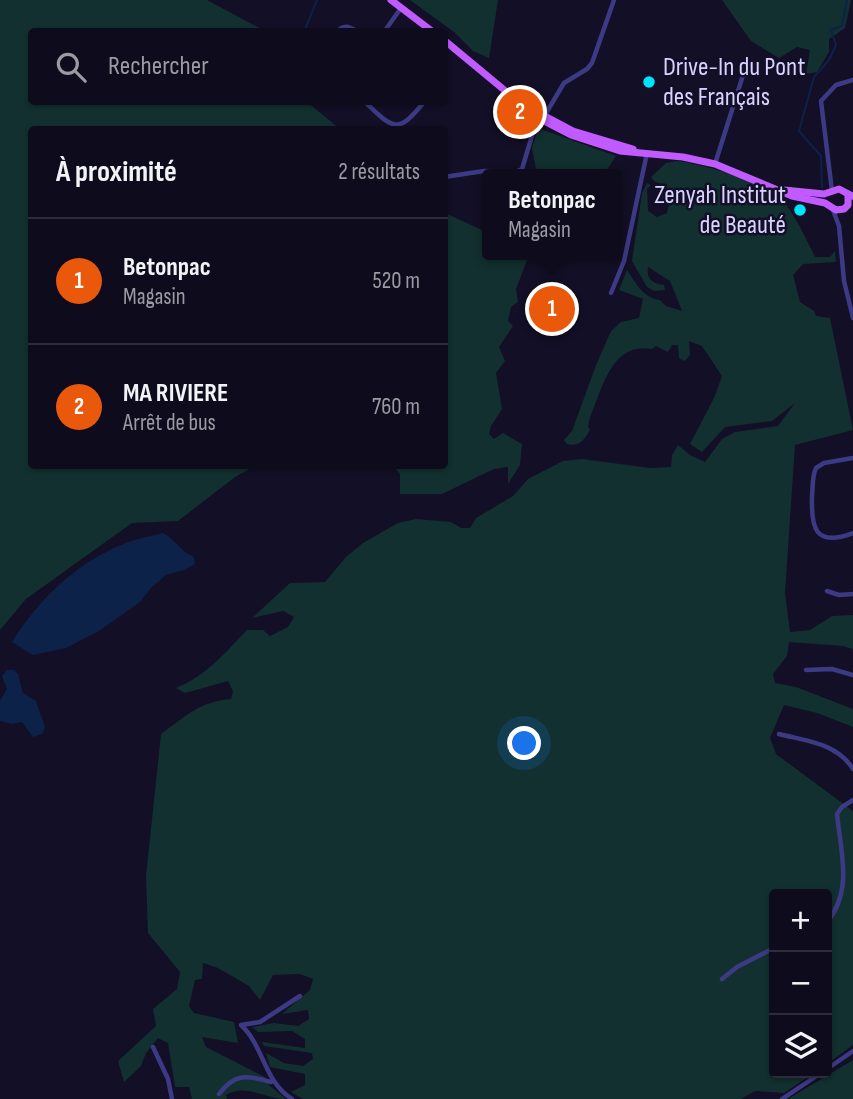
<!DOCTYPE html>
<html lang="fr">
<meta charset="utf-8">
<style>
:root{--surface:#0e0b1c;--page:#1c1929;--text:#f1f3f6;--muted:#9b9ba3;--line:#2e2b3b;--accent:#ea580c}
body{margin:0;font-family:"Sofia Sans Condensed",sans-serif;background:var(--page);color:var(--text)}
.controls{position:absolute;right:21px;bottom:21px;display:grid;overflow:hidden;border-radius:7px;box-shadow:0 2px 5px #0004}
.controls button{width:63px;height:63px;display:grid;place-items:center;padding:0;border:0;border-bottom:2px solid var(--line);background:var(--surface);color:var(--text);font:35px sans-serif}
.you{position:absolute;left:525px;top:744px;width:24px;height:24px;margin:-18px;border:5px solid #fff;border-radius:50%;background:#1a73e8;box-shadow:0 0 0 10px #1a73e833}
.badge{display:grid;place-items:center;width:46px;height:46px;border-radius:50%;background:var(--accent);color:#fff;font-size:23px;font-weight:700}
.pin{position:absolute;translate:-50% -50%;border:4px solid #fff;box-shadow:0 2px 7px #0006}
.popup{position:absolute;left:482px;top:169px;width:140px;height:91px;box-sizing:border-box;display:grid;place-content:center;border-radius:7px;background:var(--surface);filter:drop-shadow(0 2px 5px #0005);font-size:23px;white-space:nowrap;color:var(--muted)}
.popup b{font-size:26px;color:var(--text)}
.popup::after{content:'';position:absolute;left:50%;top:100%;margin-left:-14px;border:14px solid transparent;border-top-color:var(--surface)}
.list{margin:0;padding:0;list-style:none}
h2{display:flex;justify-content:space-between;align-items:center;height:91px;margin:0;padding:0 28px;font-size:30px}
h2 small{font-size:23px;font-weight:400;color:var(--muted)}
.list li{display:grid;grid-template-columns:46px 1fr auto;gap:21px;align-items:center;box-sizing:border-box;height:126px;padding:0 28px;border-top:2px solid var(--line)}
.list b{display:block;font-size:26px;white-space:nowrap}
.list p{margin:0;font-size:23px;white-space:nowrap;color:var(--muted)}
.list em{font-size:23px;font-style:normal;color:var(--muted)}
.icon{flex:none;width:38px;height:38px;fill:none;stroke:currentColor;stroke-width:2;stroke-linecap:round;stroke-linejoin:round}
.map{position:relative;flex:none;width:853px;height:1099px;overflow:hidden}
.search{position:absolute;background:var(--surface);box-shadow:0 2px 5px #0004;left:28px;top:28px;width:420px;height:77px;display:flex;align-items:center;gap:18px;box-sizing:border-box;padding:0 24px;border-radius:7px;color:var(--muted);font-size:26px}
.panel{position:absolute;background:var(--surface);box-shadow:0 2px 5px #0004;left:28px;top:126px;width:420px;height:343px;border-radius:7px}
.map>svg:first-child{display:block}
</style>
<div class="map">
<svg width="853" height="1099" viewBox="0 0 853 1099">
<rect width="100%" height="100%" fill="#130f26"/>
<g fill="#12302f">
<path d="M 0,0 L 207,0 L 265,31 L 32,32 L 32,102 L 307,102 L 340,129 L 32,130 L 32,466 L 255,466 L 235,477 L 178,521 L 132,523 L 26,599 L 0,630 Z"/>
<path d="M 410,0 L 498,0 L 489,58 L 473,51 L 454,32 Z"/>
<path d="M 722,0 L 851,0 L 845,28 L 829,39 L 829,52 L 817,72 L 806,74 L 810,50 L 797,47 L 779,58 L 751,41 Z"/>
<path d="M 538,128 L 616,156 L 604,174 L 537,174 L 532,148 Z"/>
<path d="M 677,161 C 699,163 769,183 783,200 C 795,216 806,238 815,257 L 830,257 L 835,251 L 836,262 L 803,264 L 793,275 L 800,302 L 814,311 L 816,316 L 830,318 L 853,430 L 795,445 L 785,593 L 790,632 L 810,630 L 832,616 L 853,615 L 853,649 L 843,646 L 789,642 L 787,656 L 773,674 L 775,683 L 796,687 L 853,709 L 853,727 L 817,713 L 784,705 L 770,738 L 776,754 L 853,811 L 853,1045 L 827,1064 L 827,894 L 774,894 L 774,1073 L 814,1073 L 784,1093 L 755,1091 L 741,1099 L 303,1099 L 291,1092 L 305,1085 L 305,1074 L 270,1067 L 266,1053 L 284,1063 L 303,1066 L 313,1059 L 312,1053 L 264,1046 L 262,1042 L 305,1048 L 305,1039 L 292,1031 L 258,1032 L 252,1027 L 274,1023 L 298,1026 L 309,1019 L 308,1010 L 282,1014 L 310,990 L 313,979 L 300,974 L 273,975 L 260,1000 L 249,986 L 218,968 L 203,963 L 202,979 L 195,980 L 189,1006 L 194,1013 L 234,1022 L 238,1043 L 202,1037 L 206,1047 L 265,1077 L 269,1085 L 286,1099 C 265,1099 245,1083 226,1095 L 227,1099 L 192,1099 L 189,1087 L 175,1087 L 168,1043 L 158,1038 L 146,1053 L 141,1066 L 124,1082 L 118,1061 L 156,1026 L 153,1009 L 177,989 L 180,972 L 148,933 L 146,876 L 161,734 C 184,717 201,701 231,699 L 233,691 L 228,681 L 185,693 L 176,688 C 206,676 225,653 247,630 L 263,630 L 270,636 L 288,627 L 294,617 L 283,611 L 252,618 L 290,583 L 325,582 L 346,557 L 363,543 L 398,523 L 416,519 L 451,522 L 461,528 L 470,528 L 476,518 L 513,496 L 528,479 L 563,461 L 582,459 L 650,468 L 671,467 L 672,455 L 678,445 L 690,455 L 705,462 L 722,439 L 735,432 L 778,426 L 795,403 L 772,421 L 725,427 L 702,452 L 690,444 L 714,398 L 722,376 L 702,346 L 689,341 L 690,355 L 685,361 L 679,358 L 678,345 L 672,345 L 668,352 L 656,346 L 652,349 C 611,342 603,388 590,417 L 588,426 L 590,430 C 584,440 580,447 567,444 L 564,440 L 572,431 L 596,365 L 611,331 L 621,322 L 639,318 L 643,299 L 619,290 L 627,270 C 636,283 643,298 660,300 L 666,306 L 682,311 L 670,281 L 648,267 C 646,279 653,284 664,285 L 665,290 L 654,291 L 647,287 L 632,261 L 642,193 L 647,183 L 651,185 L 647,189 L 648,211 L 657,217 L 667,213 L 669,204 L 657,195 L 658,188 L 662,184 L 654,181 L 651,177 L 666,163 Z"/>
<path d="M 445,213 L 482,230 L 487,229 L 487,255 L 529,255 L 516,289 L 518,302 L 511,307 L 508,321 L 513,326 L 499,347 L 505,361 L 496,373 L 502,409 L 491,426 L 489,434 L 494,439 L 503,433 L 522,444 L 520,465 L 508,484 L 508,467 L 494,469 L 442,494 L 400,494 L 400,474 L 393,466 L 444,466 Z"/>
<path d="M 853,1060 L 853,1099 L 788,1099 Z"/>
</g>
<g fill="#0c2248">
<path d="M 163,533 C 176,540 180,551 194,557 L 195,564 L 184,570 L 166,575 L 151,588 L 140,602 L 99,631 L 66,648 L 33,655 L 12,642 C 39,599 78,561 126,543 C 138,538 151,536 163,533 Z"/>
<path d="M 7,670 L 14,670 L 18,674 L 23,693 L 36,701 L 45,727 L 42,734 L 33,737 L 22,722 L 11,724 L 0,721 L 0,701 L 7,689 L 2,676 Z"/>
</g>
<g fill="none" stroke-linecap="round" stroke-linejoin="round">
<g stroke="#0c2248" stroke-width="2">
<path d="M 304,32 L 317,0"/>
<path d="M 822,187 L 821,156 L 799,131 L 814,77 L 829,60 L 836,45 L 831,30 L 842,26 L 847,0"/>
</g>
<g stroke="#3d3a85" stroke-width="4.5">
<path d="M 337,32 C 344,23 350,27 359,32"/>
<path d="M 384,32 L 401,8"/>
<path d="M 365,102 C 394,130 398,134 424,102"/>
<path d="M 545,115 L 564,83 L 587,69 L 592,63 L 614,0"/>
<path d="M 715,164 L 744,72"/>
<path d="M 444,177 L 484,171 L 515,172 L 522,169 L 537,119"/>
<path d="M 832,191 L 821,101 L 836,85 L 853,80"/>
<path d="M 833,210 L 839,226 L 844,281 L 853,318"/>
<path d="M 611,293 L 624,261 L 647,153"/>
<path d="M 853,458 L 824,463 L 816,468 C 812,476 813,486 812,496 C 811,529 815,547 853,533"/>
<path d="M 827,591 L 839,595 L 853,594"/>
<path d="M 806,670 L 832,669 L 853,675"/>
<path d="M 779,734 C 806,741 837,743 853,769"/>
<path d="M 827,922 C 853,891 841,853 837,814 L 842,807 L 853,800"/>
<path d="M 722,979 L 737,967 L 774,948"/>
<path d="M 153,1047 L 168,1079 L 172,1099"/>
<path d="M 827,1069 L 853,1051"/>
<path d="M 219,1094 C 235,1073 247,1075 271,1082"/>
<path d="M 292,1099 C 264,1082 264,1046 241,1025 L 260,1022 L 300,996"/>
<path d="M 782,1099 L 821,1073"/>
</g>
<g stroke="#c25bff" stroke-width="7">
<path d="M 391,0 L 433,32"/>
<path d="M 444,40 L 538,118 L 571,135 L 620,151 L 683,157 L 715,164 L 792,196 L 825,203 L 836,210 L 844,209 L 848,205 L 848,194"/>
<path d="M 543,115 L 573,131 L 633,149"/>
<path d="M 784,190 L 824,194 L 839,189 L 852,196"/>
</g>
</g>
<g fill="#00e5ff" stroke="#130f26" stroke-width="2.5">
<circle cx="649" cy="82" r="7"/>
<circle cx="800" cy="210" r="7"/>
</g>
<g text-anchor="middle" dominant-baseline="central" stroke-width="5" stroke-linejoin="round" paint-order="stroke">
<g font-size="26" fill="#d9d4ff" stroke="#130f26" text-anchor="start">
<text x="663" y="67">Drive-In du Pont<tspan x="663" dy="30">des Français</tspan></text>
<text x="786" y="195" text-anchor="end">Zenyah Institut<tspan x="786" dy="30">de Beauté</tspan></text>
</g>
</g>
</svg>
<div class="controls">
<button>+</button>
<button>−</button>
<button><svg class="icon" aria-label="layers" viewBox="0 0 24 24"><path d="M12 4l9 5-9 5-9-5zM3 14l9 5 9-5"/></svg></button>
</div>
<div class="you"></div>
<div class="pin badge" style="left:552px;top:309px">1</div>
<div class="popup"><b>Betonpac</b>Magasin</div>
<div class="pin badge" style="left:520px;top:112px">2</div>
<div class="search"><svg class="icon" aria-label="search" viewBox="0 0 24 24"><circle cx="10" cy="10" r="6"/><path d="M15 15l6 6"/></svg>Rechercher</div>
<section class="panel">
<h2>À proximité<small>2 résultats</small></h2>
<ul class="list">
<li><span class="badge">1</span><div><b>Betonpac</b><p>Magasin</p></div><em>520 m</em></li>
<li><span class="badge">2</span><div><b>MA RIVIERE</b><p>Arrêt de bus</p></div><em>760 m</em></li>
</ul>
</section>
</div>
